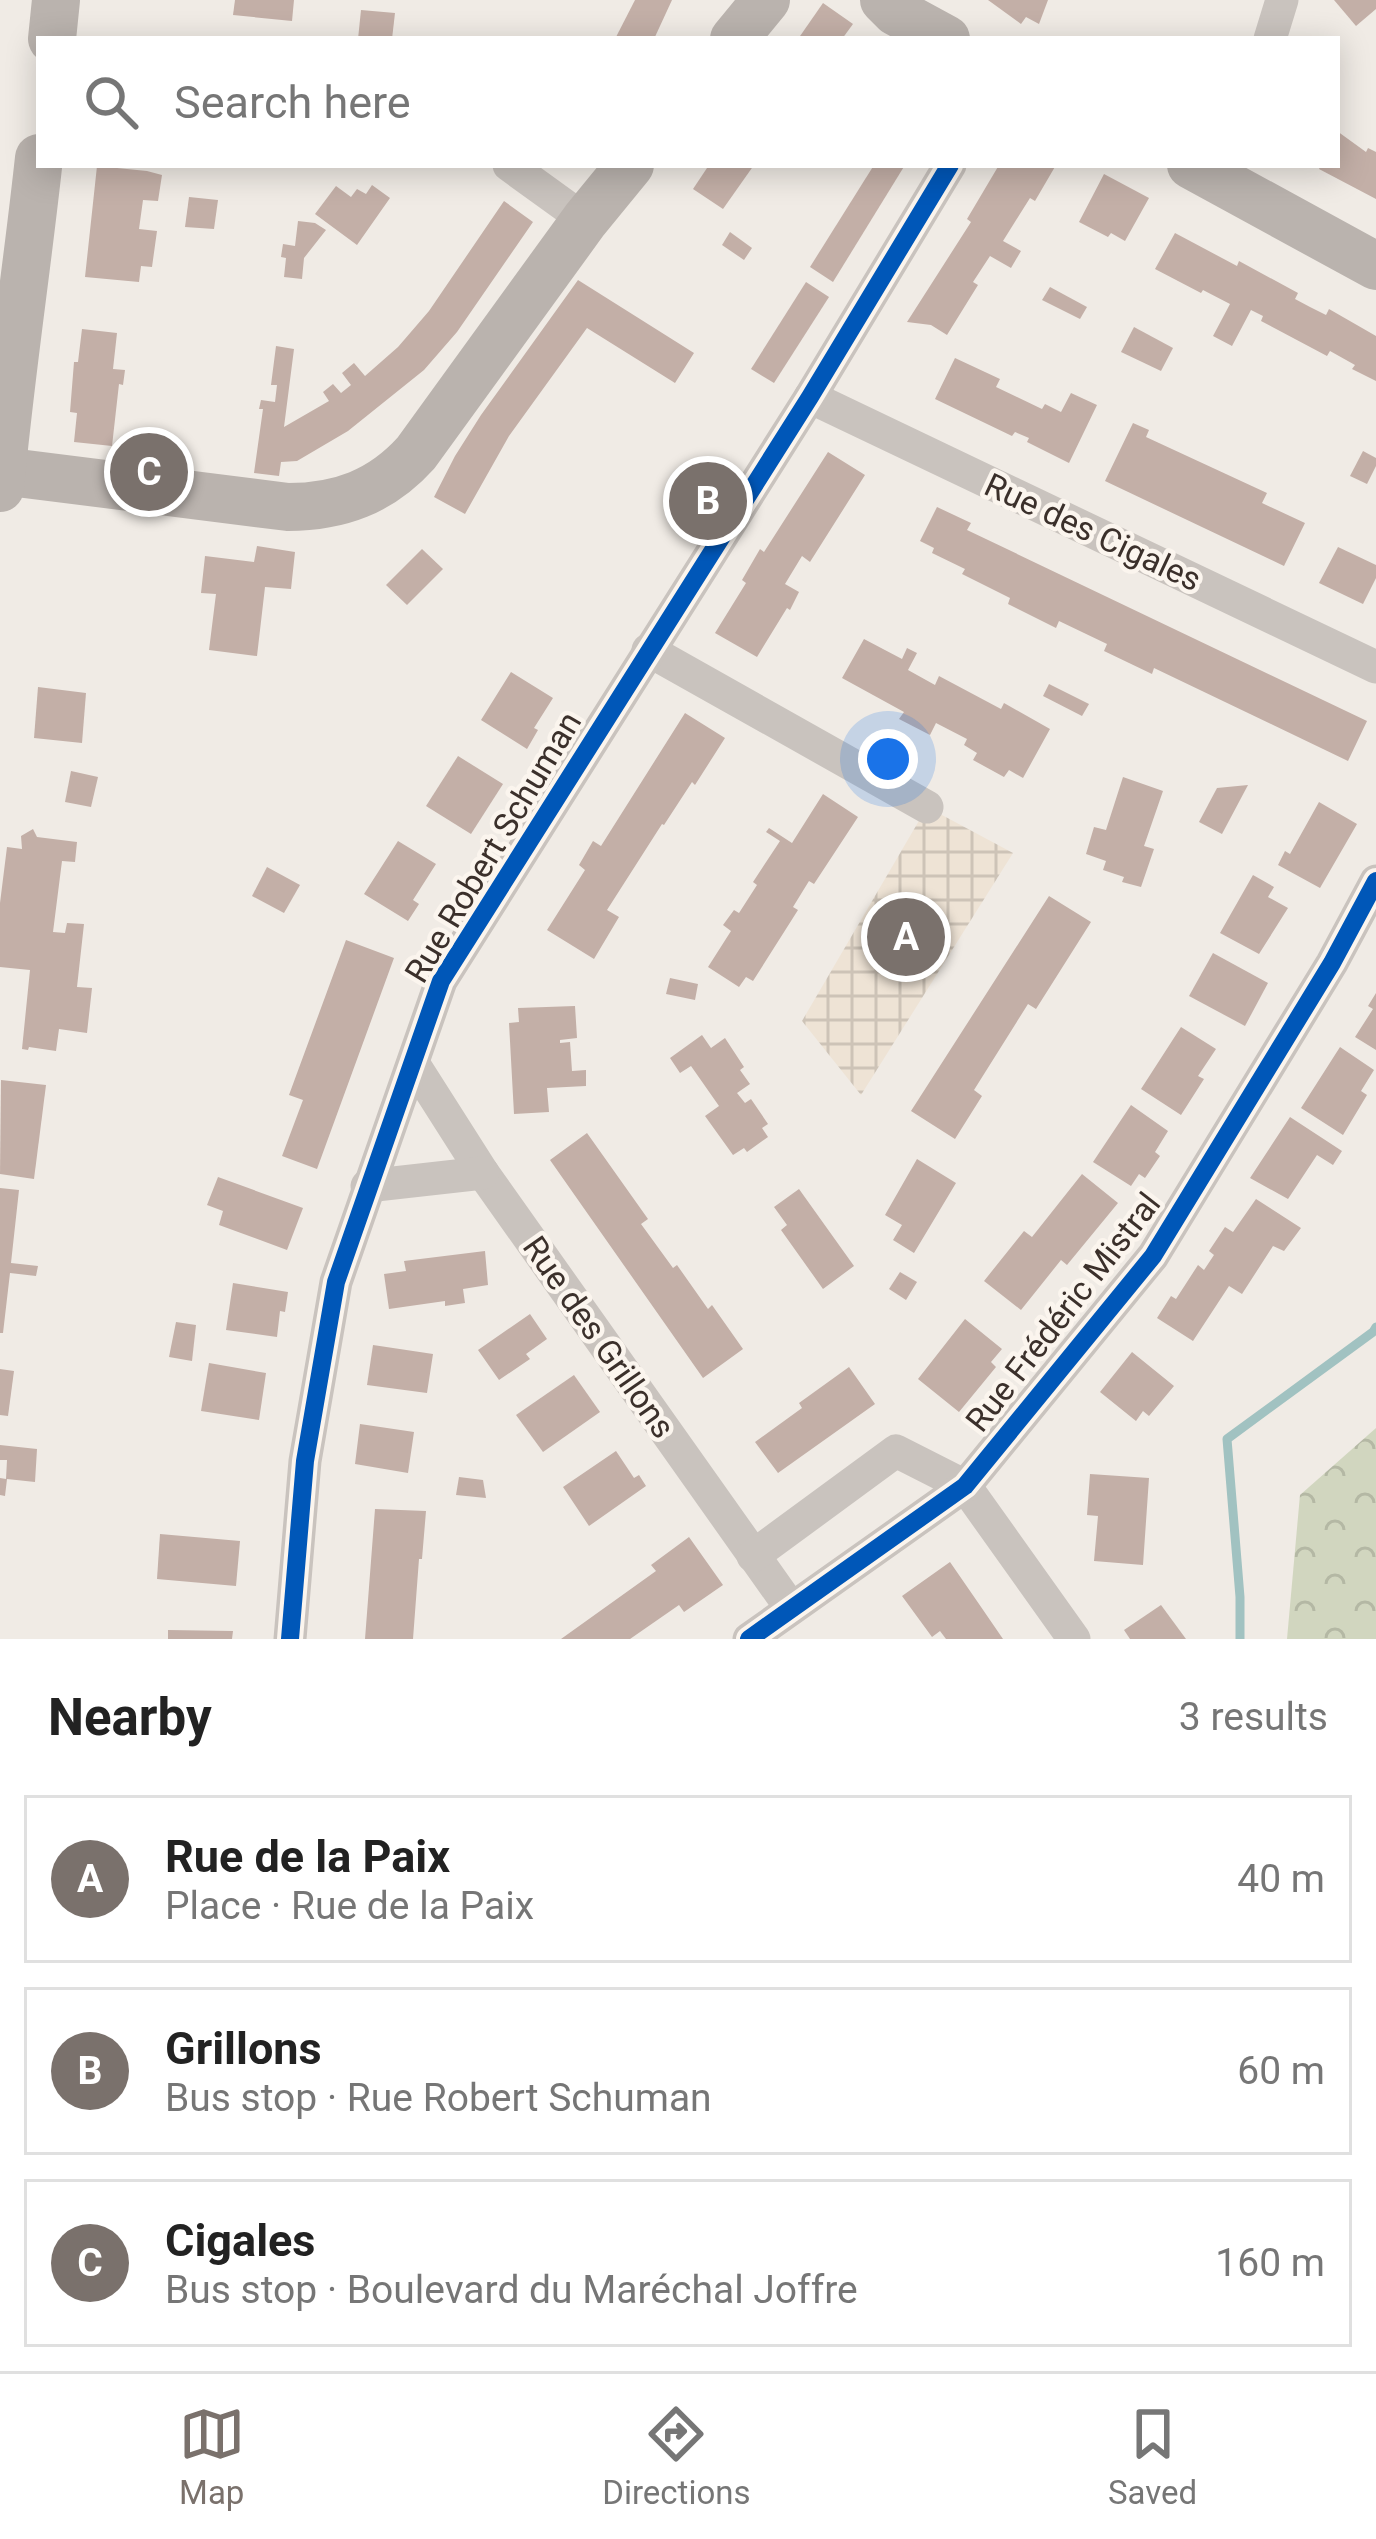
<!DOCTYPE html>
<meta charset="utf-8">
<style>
:root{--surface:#fff;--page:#f6f6f6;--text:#222;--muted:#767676;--line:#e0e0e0;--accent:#7a716c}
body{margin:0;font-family:Roboto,sans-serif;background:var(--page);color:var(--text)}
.you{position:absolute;left:888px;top:759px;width:42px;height:42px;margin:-30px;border:9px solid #fff;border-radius:50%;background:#1a73e8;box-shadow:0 0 0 18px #1a73e833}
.badge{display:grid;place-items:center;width:78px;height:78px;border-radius:50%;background:var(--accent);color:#fff;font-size:39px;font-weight:700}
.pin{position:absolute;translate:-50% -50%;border:6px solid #fff;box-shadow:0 3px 12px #0006}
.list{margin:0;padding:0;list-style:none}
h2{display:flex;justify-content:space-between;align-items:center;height:156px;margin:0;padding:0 48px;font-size:51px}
h2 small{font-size:39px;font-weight:400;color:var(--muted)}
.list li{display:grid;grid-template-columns:78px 1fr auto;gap:36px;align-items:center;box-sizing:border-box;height:168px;margin:0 24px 24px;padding:0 24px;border:3px solid var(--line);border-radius:0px}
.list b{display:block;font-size:45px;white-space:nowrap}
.list p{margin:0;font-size:39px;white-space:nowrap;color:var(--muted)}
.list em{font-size:39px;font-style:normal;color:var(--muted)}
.icon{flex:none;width:66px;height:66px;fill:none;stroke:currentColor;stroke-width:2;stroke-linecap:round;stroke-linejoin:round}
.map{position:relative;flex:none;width:1376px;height:1639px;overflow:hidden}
.search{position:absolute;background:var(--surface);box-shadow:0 6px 30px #0003;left:36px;right:36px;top:36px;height:132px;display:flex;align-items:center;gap:30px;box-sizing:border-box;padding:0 42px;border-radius:0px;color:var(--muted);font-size:45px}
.sheet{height:732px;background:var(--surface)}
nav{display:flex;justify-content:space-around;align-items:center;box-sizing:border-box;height:168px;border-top:3px solid var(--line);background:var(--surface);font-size:33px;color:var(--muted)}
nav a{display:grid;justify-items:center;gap:6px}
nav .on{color:var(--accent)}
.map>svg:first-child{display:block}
</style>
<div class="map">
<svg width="1376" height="1639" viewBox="0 0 1376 1639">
<defs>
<pattern id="forest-crowns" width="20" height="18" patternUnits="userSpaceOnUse" patternTransform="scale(3)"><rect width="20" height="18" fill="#d1d6bf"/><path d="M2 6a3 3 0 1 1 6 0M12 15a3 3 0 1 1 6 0" fill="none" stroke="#b4b8a4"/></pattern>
<pattern id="plaza-grid" width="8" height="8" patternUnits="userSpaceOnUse" patternTransform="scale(3)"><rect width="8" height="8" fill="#eee3d5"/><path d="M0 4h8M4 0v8" fill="none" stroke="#cdc3b7"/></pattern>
</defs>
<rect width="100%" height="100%" fill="#f0ebe5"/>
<path fill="url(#forest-crowns)" d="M 1376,1428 L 1376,1639 L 1287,1639 L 1300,1495 Z"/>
<path fill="url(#plaza-grid)" d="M 927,807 L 1013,853 L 861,1095 L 802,1021 Z"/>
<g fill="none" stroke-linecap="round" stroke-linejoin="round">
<path stroke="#a1c2c1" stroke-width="9" d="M 1240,1639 L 1240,1597 L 1227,1439 L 1373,1332 L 1376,1327"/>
</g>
<g fill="#c3afa7">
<path d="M 235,0 L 294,0 L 292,21 L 233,15 Z"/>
<path d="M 635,0 L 672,0 L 654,39 L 615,39 Z"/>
<path d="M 988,0 L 1048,0 L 1039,24 L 1026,17 L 1021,24 Z"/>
<path d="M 1334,0 L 1376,0 L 1376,9 L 1356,26 Z"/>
<path d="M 823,3 L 853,24 L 842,39 L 798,39 Z"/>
<path d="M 361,10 L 395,13 L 392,39 L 358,39 Z"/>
<path d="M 1337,131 L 1366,152 L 1368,148 L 1376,152 L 1376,199 L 1319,169 L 1321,165 L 1337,165 Z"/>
<path d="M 709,165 L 754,165 L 723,209 L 693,189 Z"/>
<path d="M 874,165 L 905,165 L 833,282 L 810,267 Z"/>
<path d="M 999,165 L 1056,165 L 1035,201 L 1030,198 L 1003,241 L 1021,251 L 1011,268 L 990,256 L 973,282 L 978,285 L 947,335 L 931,325 L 907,322 L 971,222 L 967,219 Z"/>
<path d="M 97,166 L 147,171 L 162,175 L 158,201 L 143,200 L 139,229 L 157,231 L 152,267 L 141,266 L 139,282 L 85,277 Z"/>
<path d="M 1104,174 L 1149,198 L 1125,241 L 1111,233 L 1108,237 L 1079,222 Z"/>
<path d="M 372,185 L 390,198 L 357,245 L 315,214 L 336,186 L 351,197 L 357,189 L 366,194 Z"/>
<path d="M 189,197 L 218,200 L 214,229 L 185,227 Z"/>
<path d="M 504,201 L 533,222 L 457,332 L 424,370 L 348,431 L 297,461 L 281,462 L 279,476 L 254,473 L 263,409 L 259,409 L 261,400 L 275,402 L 277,385 L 271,385 L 276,346 L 294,349 L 284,427 L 329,401 L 323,392 L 333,384 L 341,393 L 351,385 L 342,373 L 354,363 L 365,376 L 398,347 L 429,311 Z"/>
<path d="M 298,221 L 315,223 L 326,230 L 304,258 L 302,279 L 284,277 L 286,258 L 281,257 L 283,244 L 295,246 Z"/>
<path d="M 730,232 L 752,248 L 744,260 L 722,245 Z"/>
<path d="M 1175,233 L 1237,266 L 1239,261 L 1298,293 L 1295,299 L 1310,307 L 1326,315 L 1329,309 L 1376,336 L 1376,381 L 1352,369 L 1355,365 L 1330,351 L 1327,356 L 1261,321 L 1263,316 L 1251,310 L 1232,346 L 1213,336 L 1230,304 L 1203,290 L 1201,293 L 1155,269 Z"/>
<path d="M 578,280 L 694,353 L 675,383 L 587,328 L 509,436 L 465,514 L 434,497 L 455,456 L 481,415 Z"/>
<path d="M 806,282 L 829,297 L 774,383 L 751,369 Z"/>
<path d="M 1050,287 L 1087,307 L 1080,319 L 1042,300 Z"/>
<path d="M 1134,327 L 1173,348 L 1161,371 L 1121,352 Z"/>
<path d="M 82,329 L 117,333 L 113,369 L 125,370 L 123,385 L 119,384 L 112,446 L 74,442 L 77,413 L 70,412 L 74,362 L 78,362 Z"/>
<path d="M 955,358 L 1000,379 L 996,387 L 1042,409 L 1045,404 L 1061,412 L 1071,393 L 1097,405 L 1069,463 L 1027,442 L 1029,438 L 1015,432 L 1012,436 L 935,399 Z"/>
<path d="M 1133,423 L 1149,430 L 1146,437 L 1267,493 L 1262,503 L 1305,523 L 1284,566 L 1105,481 Z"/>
<path d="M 1363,451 L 1376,458 L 1376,466 L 1367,484 L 1350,476 Z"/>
<path d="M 828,452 L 865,475 L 810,562 L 802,556 L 785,584 L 799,592 L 790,610 L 787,608 L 757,657 L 715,633 L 746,583 L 742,580 L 760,549 L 764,552 Z"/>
<path d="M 937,507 L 971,523 L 967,530 L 1367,721 L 1348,761 L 1154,668 L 1152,674 L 1104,651 L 1107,644 L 1059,621 L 1056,628 L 1008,604 L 1010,598 L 962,574 L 965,569 L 932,553 L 934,548 L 920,541 Z"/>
<path d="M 257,546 L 295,552 L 291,589 L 265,587 L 257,656 L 209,650 L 216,594 L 201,593 L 205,556 L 254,562 Z"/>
<path d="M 1338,547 L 1376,565 L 1376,578 L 1363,604 L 1319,583 Z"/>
<path d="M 422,549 L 443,569 L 407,605 L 386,585 Z"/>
<path d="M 864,639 L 902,659 L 907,648 L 917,653 L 908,670 L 935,685 L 939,676 L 1001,709 L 1004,703 L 1050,729 L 1023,778 L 1009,770 L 1004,777 L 973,760 L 977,753 L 964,745 L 967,739 L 936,723 L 930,735 L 899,719 L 904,712 L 842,678 Z"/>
<path d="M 511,672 L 553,698 L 534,728 L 538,730 L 527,749 L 481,720 Z"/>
<path d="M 1049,684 L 1089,704 L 1082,716 L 1043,696 Z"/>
<path d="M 38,687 L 86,693 L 82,743 L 34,738 Z"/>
<path d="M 685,713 L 725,738 L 695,785 L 692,782 L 664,825 L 662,824 L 607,910 L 619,917 L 594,959 L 547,930 L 585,870 L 579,865 L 593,841 L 601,846 Z"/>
<path d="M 458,756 L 503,784 L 471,834 L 426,806 Z"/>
<path d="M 71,771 L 98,777 L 91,807 L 65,802 Z"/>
<path d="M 1123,777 L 1163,791 L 1144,846 L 1154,849 L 1141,887 L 1122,882 L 1124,877 L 1103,870 L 1106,861 L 1086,854 L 1094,827 L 1106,830 Z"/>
<path d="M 1248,785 L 1222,834 L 1199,822 L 1217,788 Z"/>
<path d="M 823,794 L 858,817 L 814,884 L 809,881 L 793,907 L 798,910 L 753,981 L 746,977 L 739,987 L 708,967 L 731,931 L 723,925 L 734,910 L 739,913 L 757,885 L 753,882 L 780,841 L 766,832 L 769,828 L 792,843 Z"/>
<path d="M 1319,802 L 1357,824 L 1320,888 L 1278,865 L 1285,851 L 1290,854 Z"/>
<path d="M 33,829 L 37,837 L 77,842 L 75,862 L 62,861 L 53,932 L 65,933 L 67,923 L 84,924 L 77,987 L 92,988 L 87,1033 L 59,1029 L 56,1051 L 29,1047 L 28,1050 L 22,1049 L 30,970 L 0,967 L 0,903 L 7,847 L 22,849 L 21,836 Z"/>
<path d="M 398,841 L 436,864 L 413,900 L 419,904 L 408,921 L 364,894 Z"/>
<path d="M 267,867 L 300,885 L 284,913 L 252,896 Z"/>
<path d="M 1253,875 L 1274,887 L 1268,897 L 1288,908 L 1259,954 L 1220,933 Z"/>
<path d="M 1049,896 L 1091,922 L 1036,1009 L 1028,1004 L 974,1090 L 982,1096 L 955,1139 L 911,1111 Z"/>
<path d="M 346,940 L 394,958 L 317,1169 L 282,1156 L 303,1100 L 289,1095 Z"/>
<path d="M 1213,953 L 1268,983 L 1245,1026 L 1189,996 Z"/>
<path d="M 670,978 L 698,984 L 695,1000 L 666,994 Z"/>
<path d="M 1376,993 L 1376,1050 L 1355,1037 L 1373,1009 L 1368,1006 Z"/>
<path d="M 575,1006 L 577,1038 L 560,1040 L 560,1043 L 570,1042 L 572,1071 L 586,1070 L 586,1086 L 547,1088 L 549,1112 L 514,1114 L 509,1023 L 519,1022 L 518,1008 Z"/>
<path d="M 1181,1027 L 1216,1049 L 1198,1076 L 1204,1079 L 1181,1115 L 1141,1089 Z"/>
<path d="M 702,1035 L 711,1048 L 725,1038 L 744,1067 L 740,1070 L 750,1084 L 737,1093 L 745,1103 L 751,1099 L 768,1124 L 762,1128 L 768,1137 L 747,1152 L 744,1148 L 733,1155 L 705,1116 L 719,1106 L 691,1066 L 680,1073 L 670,1058 Z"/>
<path d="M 1340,1047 L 1374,1070 L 1361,1091 L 1367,1095 L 1343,1135 L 1301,1108 Z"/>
<path d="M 1,1080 L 46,1085 L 34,1179 L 0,1174 Z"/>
<path d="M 1131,1105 L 1168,1131 L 1155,1152 L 1160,1156 L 1145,1178 L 1139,1174 L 1131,1186 L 1093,1162 Z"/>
<path d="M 1290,1117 L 1342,1151 L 1333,1165 L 1317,1155 L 1288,1199 L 1250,1178 Z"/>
<path d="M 587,1133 L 648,1219 L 641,1224 L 673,1268 L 677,1265 L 708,1309 L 712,1305 L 743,1349 L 703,1378 L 550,1160 Z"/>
<path d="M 917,1159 L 956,1183 L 914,1253 L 893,1240 L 902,1225 L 885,1215 Z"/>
<path d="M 1082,1174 L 1118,1203 L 1067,1265 L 1061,1260 L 1021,1310 L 984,1281 L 1024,1231 L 1032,1237 Z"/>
<path d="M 218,1177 L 303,1208 L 287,1250 L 219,1225 L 223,1211 L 207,1205 Z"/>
<path d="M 0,1188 L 19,1190 L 11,1263 L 38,1266 L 36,1276 L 10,1273 L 3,1333 L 0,1333 Z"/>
<path d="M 799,1189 L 854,1266 L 823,1289 L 781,1230 L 787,1225 L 774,1207 Z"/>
<path d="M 1256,1199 L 1301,1228 L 1284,1251 L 1273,1246 L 1242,1294 L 1229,1286 L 1193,1341 L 1157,1318 L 1171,1296 L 1176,1299 L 1198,1265 L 1204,1270 L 1214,1255 L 1209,1251 L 1225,1227 L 1233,1232 Z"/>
<path d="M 485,1251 L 488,1285 L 463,1289 L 465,1303 L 445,1306 L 445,1301 L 389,1309 L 384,1274 L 406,1271 L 404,1261 Z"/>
<path d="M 900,1272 L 917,1282 L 906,1300 L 889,1289 Z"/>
<path d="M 233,1283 L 288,1292 L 285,1312 L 280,1311 L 277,1337 L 226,1330 Z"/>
<path d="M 530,1314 L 547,1339 L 526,1354 L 530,1359 L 499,1380 L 478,1350 Z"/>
<path d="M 965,1319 L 1002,1349 L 991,1362 L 996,1367 L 959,1412 L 918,1379 Z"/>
<path d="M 176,1322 L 196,1325 L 192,1361 L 169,1357 Z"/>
<path d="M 373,1345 L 433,1354 L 427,1393 L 367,1385 Z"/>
<path d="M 1132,1352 L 1174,1386 L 1149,1416 L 1143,1411 L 1136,1421 L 1100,1392 Z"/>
<path d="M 209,1363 L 266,1373 L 259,1420 L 201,1411 Z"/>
<path d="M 849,1367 L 875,1404 L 778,1473 L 755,1442 L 802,1408 L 799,1403 Z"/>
<path d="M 0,1369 L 14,1371 L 8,1416 L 0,1415 Z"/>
<path d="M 574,1375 L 600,1412 L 543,1452 L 516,1415 Z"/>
<path d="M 360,1424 L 414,1432 L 408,1473 L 355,1464 Z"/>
<path d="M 0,1445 L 37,1449 L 35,1482 L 7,1479 L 5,1496 L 0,1495 L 0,1478 L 6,1479 L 7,1460 L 0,1460 Z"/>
<path d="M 616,1451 L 634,1478 L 639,1475 L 646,1486 L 589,1526 L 563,1487 Z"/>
<path d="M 1090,1474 L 1149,1478 L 1143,1565 L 1094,1561 L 1098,1516 L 1087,1515 Z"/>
<path d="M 459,1477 L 483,1480 L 486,1498 L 456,1495 Z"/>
<path d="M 375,1509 L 426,1511 L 422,1559 L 419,1559 L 413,1639 L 365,1639 Z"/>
<path d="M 160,1534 L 240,1541 L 236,1586 L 157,1579 Z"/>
<path d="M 689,1537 L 723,1585 L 684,1612 L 679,1605 L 630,1639 L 561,1639 L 656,1571 L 651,1565 Z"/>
<path d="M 950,1562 L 979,1604 L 1003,1639 L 946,1639 L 940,1631 L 932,1637 L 902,1596 Z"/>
<path d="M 1161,1605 L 1186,1639 L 1130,1639 L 1124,1630 Z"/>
<path d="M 168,1630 L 233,1631 L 232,1639 L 168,1639 Z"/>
</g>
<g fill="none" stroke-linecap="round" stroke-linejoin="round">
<g stroke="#c9c3be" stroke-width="33">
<path d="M 1270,39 L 1282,0"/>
<path d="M 509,165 L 585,220"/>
<path d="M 810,397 L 1376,667"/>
<path d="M 648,650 L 927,807"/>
<path d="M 413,1063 L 483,1173 L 791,1608"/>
<path d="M 367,1186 L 483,1173"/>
<path d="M 753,1556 L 896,1451 L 965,1486 L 1074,1639"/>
<path d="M 290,1639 L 305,1461 L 336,1282 L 441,981 L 810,397 L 950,165"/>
<path d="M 749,1639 L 965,1486 L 1153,1256 L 1332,963 L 1376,881"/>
</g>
<g stroke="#bab3ae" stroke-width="48">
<path d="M 884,0 L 896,12 L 946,39"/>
<path d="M 52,39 L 56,0"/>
<path d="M 734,39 L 766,0"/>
<path d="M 1191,165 L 1376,266"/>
<path d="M 2,471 L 288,507 C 339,507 381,492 416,453 L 585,220 L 630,165"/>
<path d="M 0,488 C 10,378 27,269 39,158"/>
</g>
<defs>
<g id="cycleway">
<path d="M 290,1639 L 305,1461 L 336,1282 L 441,981 L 810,397 L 950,165"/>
<path d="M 749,1639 L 965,1486 L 1153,1256 L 1332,963 L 1376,881"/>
</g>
</defs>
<use href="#cycleway" stroke="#fbf5ee" stroke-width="26"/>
<use href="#cycleway" stroke="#0057b8" stroke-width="18"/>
</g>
<g text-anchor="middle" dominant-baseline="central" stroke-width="9" stroke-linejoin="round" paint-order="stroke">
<g font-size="33" fill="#3b302b" stroke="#fbf5ee">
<text transform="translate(1093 532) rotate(25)">Rue des Cigales</text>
<text transform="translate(493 847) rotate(-59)">Rue Robert Schuman</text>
<text transform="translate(1063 1312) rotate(-52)">Rue Frédéric Mistral</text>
<text transform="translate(599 1337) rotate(55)">Rue des Grillons</text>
</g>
</g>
</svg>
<div class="you"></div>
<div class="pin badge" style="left:906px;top:937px">A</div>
<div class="pin badge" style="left:708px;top:501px">B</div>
<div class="pin badge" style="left:149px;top:472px">C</div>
<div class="search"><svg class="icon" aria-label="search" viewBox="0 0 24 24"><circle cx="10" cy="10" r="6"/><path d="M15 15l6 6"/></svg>Search here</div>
</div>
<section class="sheet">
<h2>Nearby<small>3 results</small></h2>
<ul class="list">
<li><span class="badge">A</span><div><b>Rue de la Paix</b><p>Place · Rue de la Paix</p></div><em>40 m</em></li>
<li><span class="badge">B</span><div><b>Grillons</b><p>Bus stop · Rue Robert Schuman</p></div><em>60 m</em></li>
<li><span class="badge">C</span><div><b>Cigales</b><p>Bus stop · Boulevard du Maréchal Joffre</p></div><em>160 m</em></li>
</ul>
</section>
<nav>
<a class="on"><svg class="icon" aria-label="map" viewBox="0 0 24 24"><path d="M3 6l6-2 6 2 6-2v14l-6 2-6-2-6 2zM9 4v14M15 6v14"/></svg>Map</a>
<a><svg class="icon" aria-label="directions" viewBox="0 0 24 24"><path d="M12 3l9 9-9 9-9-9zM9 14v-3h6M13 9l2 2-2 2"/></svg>Directions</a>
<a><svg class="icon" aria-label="saved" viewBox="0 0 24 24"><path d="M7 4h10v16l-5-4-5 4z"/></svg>Saved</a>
</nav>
